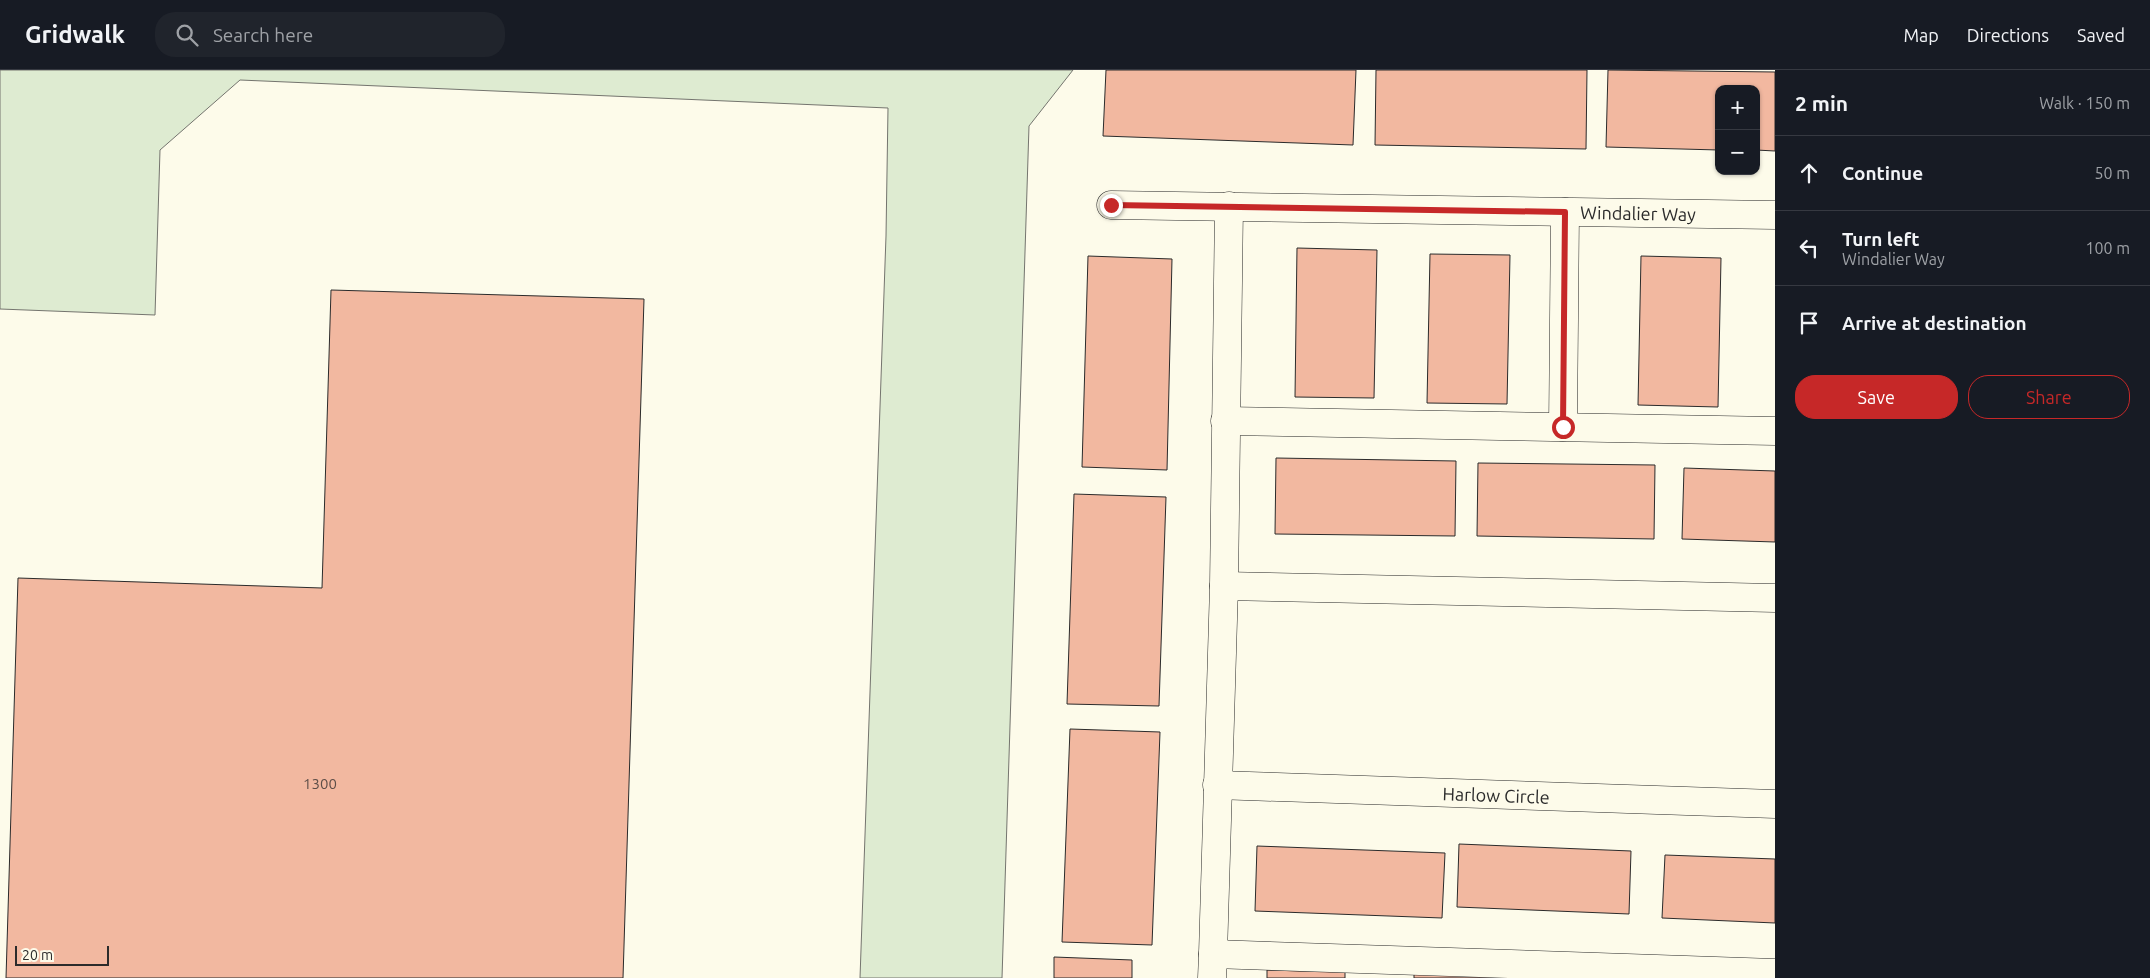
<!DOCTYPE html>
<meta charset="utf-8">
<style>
:root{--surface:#171b24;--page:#20242c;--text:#f1f3f6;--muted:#9ea1a6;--line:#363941;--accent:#c62828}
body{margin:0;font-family:Ubuntu,sans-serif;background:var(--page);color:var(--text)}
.controls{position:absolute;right:15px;top:15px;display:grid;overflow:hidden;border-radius:10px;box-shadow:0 1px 4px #0004}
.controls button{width:45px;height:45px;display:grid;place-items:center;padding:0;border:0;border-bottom:1px solid var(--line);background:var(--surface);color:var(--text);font:25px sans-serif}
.scale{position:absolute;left:15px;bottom:12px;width:94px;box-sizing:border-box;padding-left:5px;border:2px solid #2b2b2b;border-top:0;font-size:14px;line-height:18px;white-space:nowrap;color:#2b2b2b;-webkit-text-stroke:4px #fdfbea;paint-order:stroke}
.stop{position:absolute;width:15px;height:15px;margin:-11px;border:4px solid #c62828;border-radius:50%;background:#fff}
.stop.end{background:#c62828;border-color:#fff;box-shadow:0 1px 5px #0008}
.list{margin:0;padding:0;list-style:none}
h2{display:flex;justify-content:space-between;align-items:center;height:65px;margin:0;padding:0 20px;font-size:21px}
h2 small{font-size:16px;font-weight:400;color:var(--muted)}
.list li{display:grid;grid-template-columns:32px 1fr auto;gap:15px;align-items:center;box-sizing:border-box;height:75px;padding:0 20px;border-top:1px solid var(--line)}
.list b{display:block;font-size:19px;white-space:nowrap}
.list p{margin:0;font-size:16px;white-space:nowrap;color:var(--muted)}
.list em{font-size:16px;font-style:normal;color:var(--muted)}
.actions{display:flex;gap:10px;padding:15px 20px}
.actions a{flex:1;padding:11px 0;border:1px solid var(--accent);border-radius:20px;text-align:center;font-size:18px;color:var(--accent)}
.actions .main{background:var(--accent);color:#fff}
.icon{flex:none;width:28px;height:28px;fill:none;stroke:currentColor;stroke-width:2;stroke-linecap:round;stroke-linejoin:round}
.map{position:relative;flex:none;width:1775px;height:908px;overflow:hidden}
header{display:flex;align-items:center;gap:30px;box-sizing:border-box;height:70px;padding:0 25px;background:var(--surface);border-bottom:1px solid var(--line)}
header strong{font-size:24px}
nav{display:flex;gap:28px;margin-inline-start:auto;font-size:18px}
.search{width:350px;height:45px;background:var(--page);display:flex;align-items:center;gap:12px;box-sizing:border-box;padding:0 18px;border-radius:20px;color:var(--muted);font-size:19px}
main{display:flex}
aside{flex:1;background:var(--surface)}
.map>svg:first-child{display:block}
</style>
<header>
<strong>Gridwalk</strong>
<div class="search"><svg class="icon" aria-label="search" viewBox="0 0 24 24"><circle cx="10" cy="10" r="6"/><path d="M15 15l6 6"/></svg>Search here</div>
<nav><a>Map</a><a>Directions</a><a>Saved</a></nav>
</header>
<main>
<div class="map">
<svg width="1775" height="908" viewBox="0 0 1775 908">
<rect width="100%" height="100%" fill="#fdfbea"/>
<path fill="#deebd1" stroke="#74746e" d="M 0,0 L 1073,0 L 1029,56 L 1002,908 L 860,908 L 886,166 L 888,38 L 240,10 L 160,80 L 155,245 L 0,239 Z"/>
<g fill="#f2b8a0" stroke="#2b2b2b">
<path d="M 1106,0 L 1356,0 L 1353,75 L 1103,66 Z"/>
<path d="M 1376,0 L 1587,0 L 1586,79 L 1375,75 Z"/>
<path d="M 1608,0 L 1775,2 L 1775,81 L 1756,80 L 1756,19 L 1719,19 L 1719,80 L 1606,77 Z"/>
<path d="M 1297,178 L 1377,180 L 1374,328 L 1295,327 Z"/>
<path d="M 1430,184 L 1510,185 L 1507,334 L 1427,333 Z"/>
<path d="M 1088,186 L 1172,189 L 1167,400 L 1082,397 Z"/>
<path d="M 1641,186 L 1721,188 L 1718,337 L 1638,335 Z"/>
<path d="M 331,220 L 644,229 L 623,908 L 6,908 L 18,508 L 322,518 Z"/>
<path d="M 1276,388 L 1456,391 L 1455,466 L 1275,464 Z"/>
<path d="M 1478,393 L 1655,395 L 1654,469 L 1477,466 Z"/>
<path d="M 1684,398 L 1775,401 L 1775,472 L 1682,469 Z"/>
<path d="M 1074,424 L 1166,427 L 1159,636 L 1067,634 Z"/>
<path d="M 1070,659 L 1160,662 L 1152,875 L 1062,872 Z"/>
<path d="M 1459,774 L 1631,781 L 1629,844 L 1457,837 Z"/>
<path d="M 1257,776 L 1445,783 L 1442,848 L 1255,841 Z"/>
<path d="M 1665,785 L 1775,789 L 1775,853 L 1662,848 Z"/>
<path d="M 1054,887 L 1132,890 L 1132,908 L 1054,908 Z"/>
<path d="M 1267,900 L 1345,902 L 1345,908 L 1267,908 Z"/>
<path d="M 1414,904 L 1493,906 L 1492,908 L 1414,908 Z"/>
</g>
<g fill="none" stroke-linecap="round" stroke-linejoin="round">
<defs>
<g id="minor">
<path d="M 1111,135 L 1775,145"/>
<path d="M 1225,351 L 1775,361"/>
<path d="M 1563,357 L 1565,142"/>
<path d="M 1224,516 L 1775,528"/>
<path d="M 1217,715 L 1775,734"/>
<path d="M 1213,884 L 1224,516 L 1229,136"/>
<path d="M 1212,908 L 1213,884 L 1775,903"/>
</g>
</defs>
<use href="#minor" stroke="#2b2b2b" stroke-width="29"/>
<use href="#minor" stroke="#fdfbea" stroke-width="28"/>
</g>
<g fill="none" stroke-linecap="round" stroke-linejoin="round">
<path stroke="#c62828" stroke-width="6" d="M 1111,135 L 1565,142 L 1563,357"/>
</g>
<g text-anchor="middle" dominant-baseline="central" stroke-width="4" stroke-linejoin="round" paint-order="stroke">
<g font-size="15" fill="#5d4e48">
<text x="320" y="713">1300</text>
</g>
<g font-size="18" fill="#2b2b2b" stroke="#fdfbea">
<text transform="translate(1638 143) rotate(1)">Windalier Way</text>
<text transform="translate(1496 725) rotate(2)">Harlow Circle</text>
</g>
</g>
</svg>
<div class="controls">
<button>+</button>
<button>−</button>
</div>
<div class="scale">20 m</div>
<div class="stop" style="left:1563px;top:357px"></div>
<div class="stop end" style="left:1111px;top:135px"></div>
</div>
<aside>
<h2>2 min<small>Walk · 150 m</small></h2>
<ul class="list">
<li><svg class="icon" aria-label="ahead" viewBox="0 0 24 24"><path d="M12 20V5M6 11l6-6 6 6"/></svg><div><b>Continue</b></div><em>50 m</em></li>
<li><svg class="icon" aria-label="left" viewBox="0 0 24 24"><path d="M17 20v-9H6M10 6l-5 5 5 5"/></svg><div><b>Turn left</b><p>Windalier Way</p></div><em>100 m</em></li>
<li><svg class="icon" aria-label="arrive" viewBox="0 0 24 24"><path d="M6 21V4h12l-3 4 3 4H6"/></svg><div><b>Arrive at destination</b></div></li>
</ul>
<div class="actions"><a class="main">Save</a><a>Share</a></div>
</aside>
</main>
